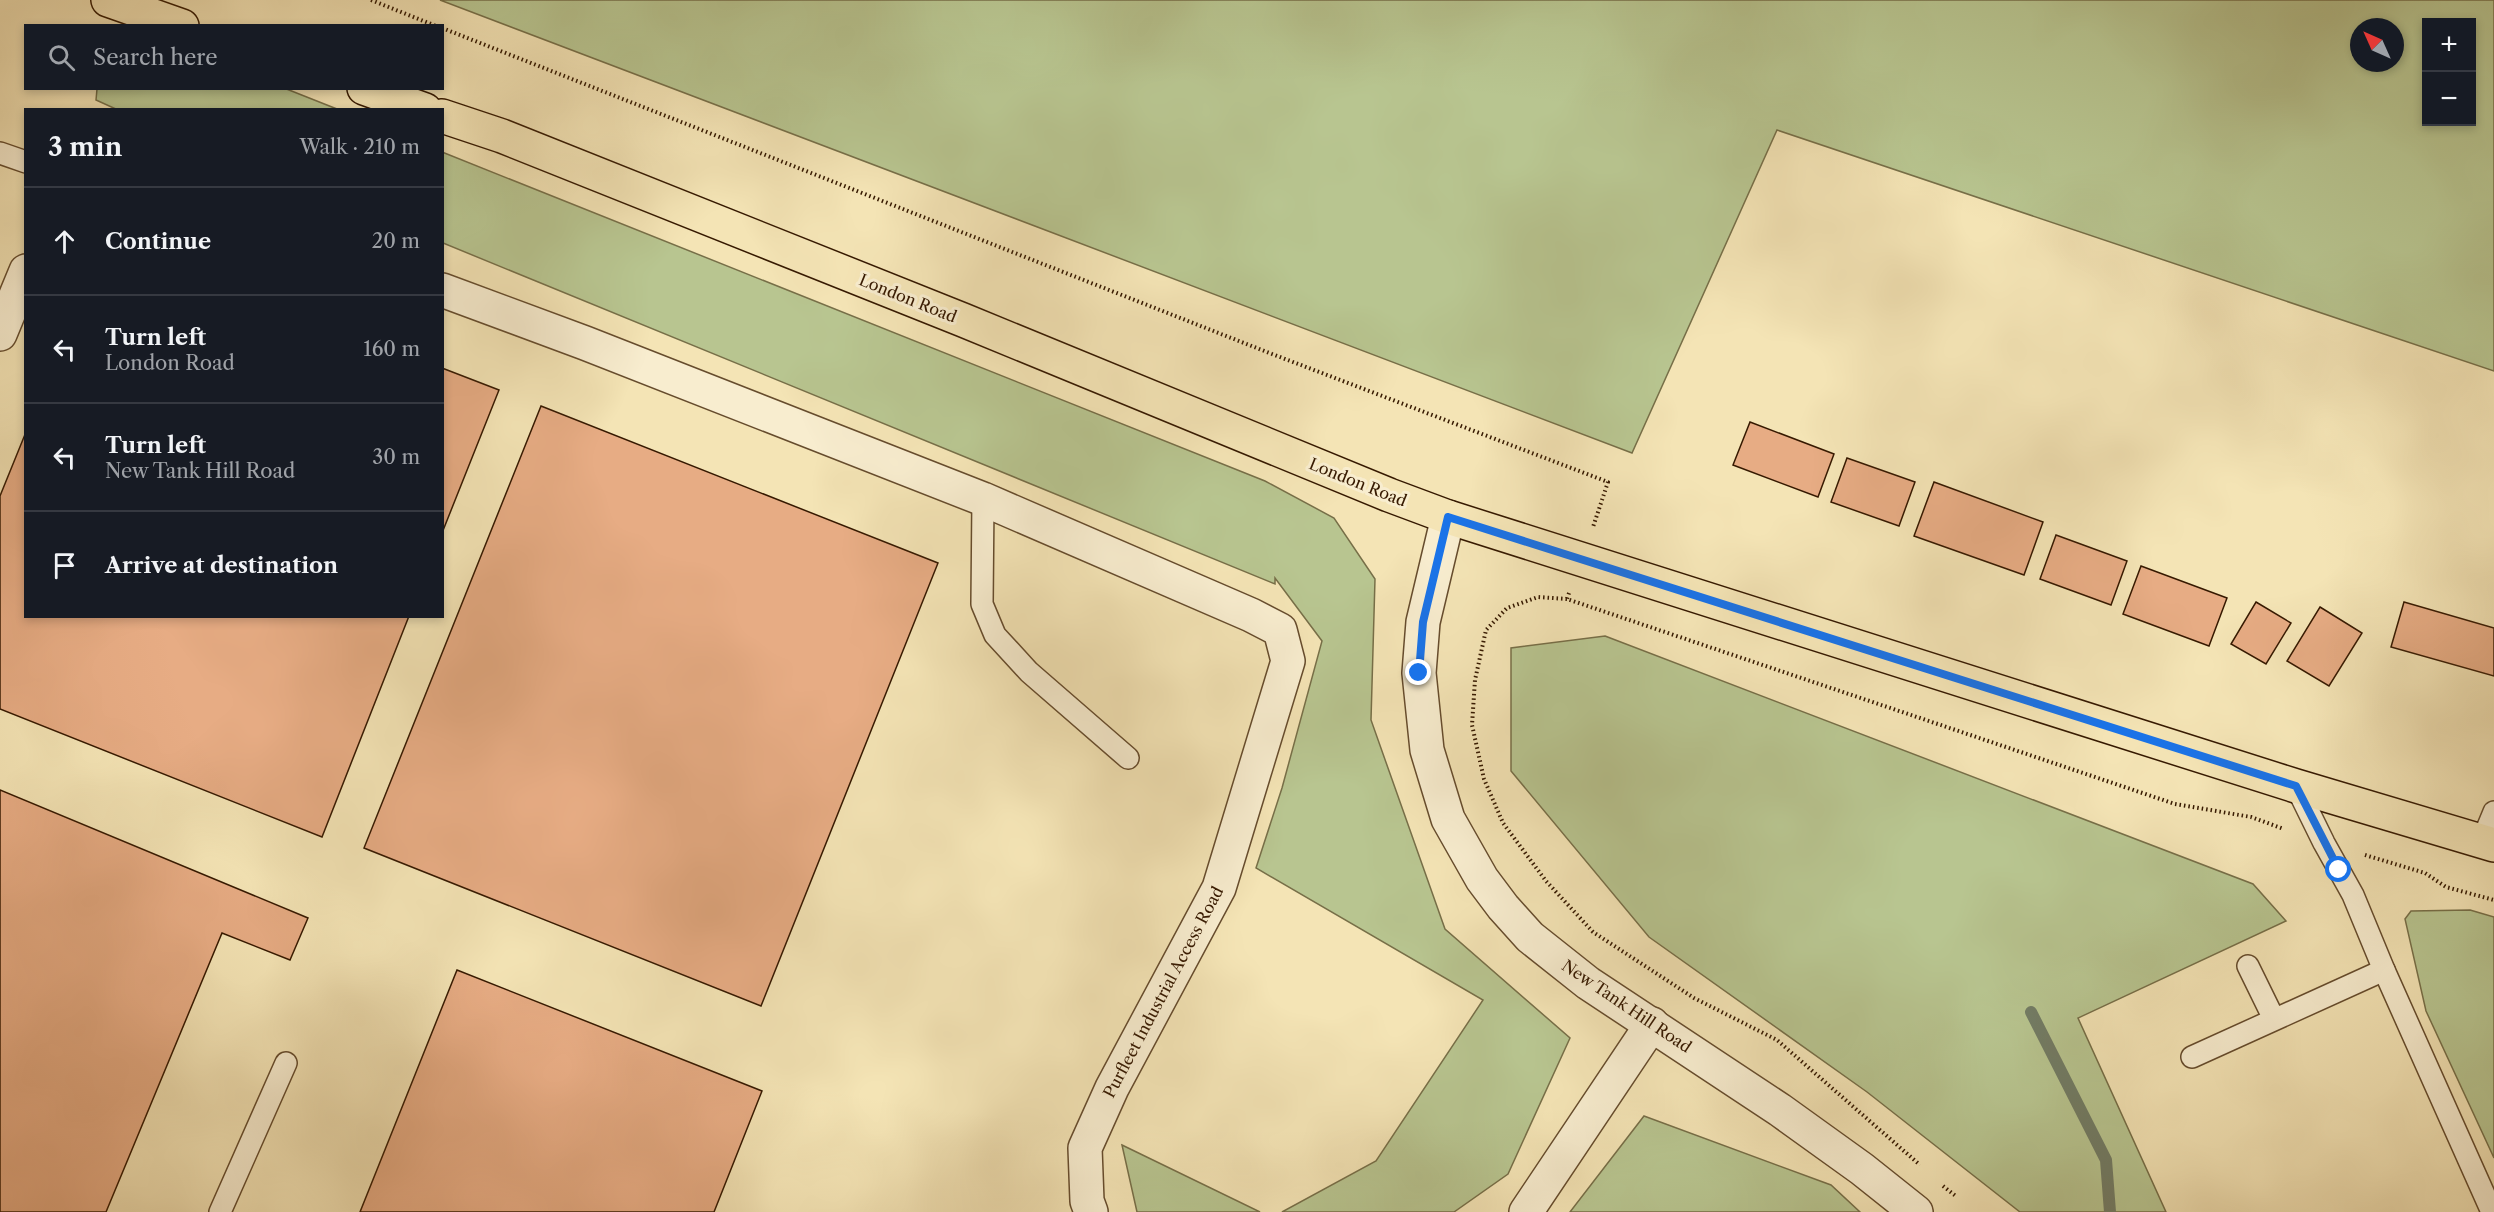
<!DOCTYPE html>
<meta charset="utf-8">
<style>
:root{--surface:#171b24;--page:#242831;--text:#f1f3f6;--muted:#9ea1a6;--line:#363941}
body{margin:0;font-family:"Libre Caslon Text",serif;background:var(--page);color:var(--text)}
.controls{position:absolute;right:18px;top:18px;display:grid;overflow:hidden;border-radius:0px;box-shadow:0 3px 9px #0003}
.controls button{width:54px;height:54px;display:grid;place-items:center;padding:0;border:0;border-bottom:2px solid var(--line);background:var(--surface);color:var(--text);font:30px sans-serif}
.compass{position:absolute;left:2350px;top:18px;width:54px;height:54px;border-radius:50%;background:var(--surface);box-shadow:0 3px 9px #0003;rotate:315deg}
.stop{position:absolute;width:18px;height:18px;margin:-14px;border:4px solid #1a73e8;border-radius:50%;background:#fff}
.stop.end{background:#1a73e8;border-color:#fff;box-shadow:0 2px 6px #0008}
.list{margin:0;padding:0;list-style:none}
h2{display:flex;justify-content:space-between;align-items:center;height:78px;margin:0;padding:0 24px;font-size:26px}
h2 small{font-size:20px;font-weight:400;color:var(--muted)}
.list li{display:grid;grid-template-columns:39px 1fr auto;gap:18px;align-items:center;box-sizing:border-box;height:108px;padding:0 24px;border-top:2px solid var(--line)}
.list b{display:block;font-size:22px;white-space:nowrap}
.list p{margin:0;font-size:20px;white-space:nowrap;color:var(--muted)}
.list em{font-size:20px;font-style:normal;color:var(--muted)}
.icon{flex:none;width:33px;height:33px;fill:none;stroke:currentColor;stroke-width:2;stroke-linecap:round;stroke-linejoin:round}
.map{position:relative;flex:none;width:2494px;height:1212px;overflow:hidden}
.search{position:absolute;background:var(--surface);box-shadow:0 3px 9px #0003;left:24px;top:24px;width:420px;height:66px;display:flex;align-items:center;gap:15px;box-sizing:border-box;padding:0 21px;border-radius:0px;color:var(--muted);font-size:22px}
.panel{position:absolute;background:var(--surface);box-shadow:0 3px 9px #0003;left:24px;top:108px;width:420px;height:510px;border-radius:0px}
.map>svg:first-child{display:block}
</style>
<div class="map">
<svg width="2494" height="1212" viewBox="0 0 2494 1212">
<rect width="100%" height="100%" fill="#f4e4b5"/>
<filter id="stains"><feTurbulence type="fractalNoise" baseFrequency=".00333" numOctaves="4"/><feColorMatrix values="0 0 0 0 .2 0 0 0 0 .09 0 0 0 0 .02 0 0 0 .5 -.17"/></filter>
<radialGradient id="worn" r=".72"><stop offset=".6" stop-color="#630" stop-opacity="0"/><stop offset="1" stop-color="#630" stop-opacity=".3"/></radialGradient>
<g fill="#b8c590" stroke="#776f48" stroke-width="1.5" fill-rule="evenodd">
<path d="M 440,0 L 2494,0 L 2494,371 L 1777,130 L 1632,453 ZM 2426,22 L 2472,22 L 2472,122 L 2426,122 ZM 2359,27 L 2395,27 L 2395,63 L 2359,63 Z"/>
<path d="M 284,88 L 337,109 L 118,110 L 96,100 L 97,89 Z"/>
<path d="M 442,152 L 1265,481 L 1334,518 L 1375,579 L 1371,720 L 1445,929 L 1570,1038 L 1508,1174 L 1454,1212 L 1282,1212 L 1376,1161 L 1483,1000 L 1256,868 L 1282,788 L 1322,641 L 1275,578 L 1275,584 L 443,243 Z"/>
<path d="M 1605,636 L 2253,884 L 2286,921 L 2078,1018 L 2166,1212 L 2020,1212 L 1867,1092 L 1649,937 L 1511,771 L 1511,648 Z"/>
<path d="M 2470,910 L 2494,917 L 2494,1158 L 2426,1011 L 2405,919 L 2411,911 Z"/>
<path d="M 1644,1116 L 1831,1185 L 1860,1212 L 1570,1212 Z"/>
<path d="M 1122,1145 L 1260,1212 L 1137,1212 Z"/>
</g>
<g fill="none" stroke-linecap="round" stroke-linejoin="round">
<path stroke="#737d66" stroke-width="12" d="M 2031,1012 L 2106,1160 L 2110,1212"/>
</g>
<g fill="#e7ac84" stroke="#361900" stroke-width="1.5">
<path d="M 442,368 L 499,390 L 442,533 Z"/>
<path d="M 541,406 L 938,563 L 761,1006 L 364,848 Z"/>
<path d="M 1750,422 L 1834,454 L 1818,497 L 1733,465 Z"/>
<path d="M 26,432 L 26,616 L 409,616 L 322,837 L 0,709 L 0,496 Z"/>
<path d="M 1847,458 L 1915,482 L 1899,526 L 1831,502 Z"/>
<path d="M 1934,482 L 2043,522 L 2024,575 L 1914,536 Z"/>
<path d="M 2056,535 L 2127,561 L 2111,605 L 2040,579 Z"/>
<path d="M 2141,566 L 2227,598 L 2209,646 L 2123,614 Z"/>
<path d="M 2256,602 L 2291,623 L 2266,664 L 2231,644 Z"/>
<path d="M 2404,602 L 2494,628 L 2494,676 L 2391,647 Z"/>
<path d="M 2320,607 L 2362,633 L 2329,686 L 2287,661 Z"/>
<path d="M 0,790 L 308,918 L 290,960 L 222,933 L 106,1212 L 0,1212 Z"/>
<path d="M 457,970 L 762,1091 L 714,1212 L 360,1212 Z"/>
</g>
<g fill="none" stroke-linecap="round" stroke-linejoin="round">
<defs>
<g id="service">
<path d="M 0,153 L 26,162"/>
<path d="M 983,499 L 982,604 L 995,635 L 1029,672 L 1128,758"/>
<path d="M 2296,786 L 2324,843 L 2353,895 L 2384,970 L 2492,1212"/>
<path d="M 2482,841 L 2494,812"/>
<path d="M 2248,966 L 2274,1019"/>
<path d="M 2192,1057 L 2384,970"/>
<path d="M 220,1212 L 286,1063"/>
</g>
<g id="minor">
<path d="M 442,290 L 585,343 L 983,499 L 1251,615 L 1280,630 L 1288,661 L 1219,888 L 1112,1088 L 1085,1148 L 1087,1201 L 1091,1212"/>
<path d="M 0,334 L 26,271"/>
<path d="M 1526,1212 L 1652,1024"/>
</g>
<path id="tertiary" d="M 1448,517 L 1423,622 L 1419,673 L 1427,750 L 1448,819 L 1482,879 L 1503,907 L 1530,937 L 1588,983 L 1780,1110 L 1862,1169 L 1916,1212"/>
<g id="primary">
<path d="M 108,0 L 182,26"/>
<path d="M 364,88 L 425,110"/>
<path d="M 442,116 L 502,136 L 963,320 L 1389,495 L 1448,517 L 2296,786 L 2494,845"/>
</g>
</defs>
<use href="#service" stroke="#664c2d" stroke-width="24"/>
<use href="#minor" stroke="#664c2d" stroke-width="36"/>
<use href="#tertiary" stroke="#664c2d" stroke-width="36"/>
<use href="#primary" stroke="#361900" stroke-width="36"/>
<g stroke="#361900" stroke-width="4" stroke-dasharray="1.5 3" stroke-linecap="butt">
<path d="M 371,0 L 436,26"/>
<path d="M 442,28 L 1272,354 L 1608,482 L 1593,527"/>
<path d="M 1569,593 L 1567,599 L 2175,804 L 2251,817 L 2284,829"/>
<path d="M 1567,599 L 1538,597 L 1507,608 L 1486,630 L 1475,680 L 1472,725 L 1484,779 L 1503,823 L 1546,881 L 1593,932 L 1694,998 L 1777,1040 L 1920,1165"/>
<path d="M 2365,855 L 2425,873 L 2446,887 L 2494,900"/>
<path d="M 1943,1186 L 1957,1197"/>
</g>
<use href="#service" stroke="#f8edcf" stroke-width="21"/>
<use href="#minor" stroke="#f8edcf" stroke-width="33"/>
<use href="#tertiary" stroke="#f8edcf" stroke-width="33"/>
<use href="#primary" stroke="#f4e4b5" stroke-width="33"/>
</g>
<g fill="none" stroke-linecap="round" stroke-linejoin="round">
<path stroke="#1a73e8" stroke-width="8" d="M 1419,673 L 1423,622 L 1448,517 L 2296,786 L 2339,870"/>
</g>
<g text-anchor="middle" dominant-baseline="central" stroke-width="6" stroke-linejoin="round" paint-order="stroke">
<g font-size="16" fill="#361900" stroke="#f8edcf">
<text transform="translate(908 298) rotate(22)">London Road</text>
<text transform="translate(1358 482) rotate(22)">London Road</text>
<text transform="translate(1163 992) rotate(-62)">Purfleet Industrial Access Road</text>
<text transform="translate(1627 1006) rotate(34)">New Tank Hill Road</text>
</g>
</g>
<rect width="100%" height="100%" filter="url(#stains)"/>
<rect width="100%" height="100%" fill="url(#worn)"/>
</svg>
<div class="controls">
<button>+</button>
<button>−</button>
</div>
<svg class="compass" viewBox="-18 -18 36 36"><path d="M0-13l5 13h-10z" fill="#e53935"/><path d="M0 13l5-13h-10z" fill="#9ea1a6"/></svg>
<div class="stop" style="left:2339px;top:870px"></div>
<div class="stop end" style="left:1419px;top:673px"></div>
<div class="search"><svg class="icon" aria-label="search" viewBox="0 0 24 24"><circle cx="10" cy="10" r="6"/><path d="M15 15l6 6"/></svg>Search here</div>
<section class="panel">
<h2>3 min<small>Walk · 210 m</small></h2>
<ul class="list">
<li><svg class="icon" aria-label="ahead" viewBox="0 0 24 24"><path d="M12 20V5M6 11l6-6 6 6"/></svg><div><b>Continue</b></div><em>20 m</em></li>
<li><svg class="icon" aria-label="left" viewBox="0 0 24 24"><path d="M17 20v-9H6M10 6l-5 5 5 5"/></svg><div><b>Turn left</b><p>London Road</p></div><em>160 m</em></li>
<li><svg class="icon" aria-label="left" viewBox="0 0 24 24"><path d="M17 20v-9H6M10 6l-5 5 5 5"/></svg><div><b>Turn left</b><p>New Tank Hill Road</p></div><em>30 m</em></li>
<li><svg class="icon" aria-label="arrive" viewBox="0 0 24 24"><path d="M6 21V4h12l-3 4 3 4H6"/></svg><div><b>Arrive at destination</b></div></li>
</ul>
</section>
</div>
